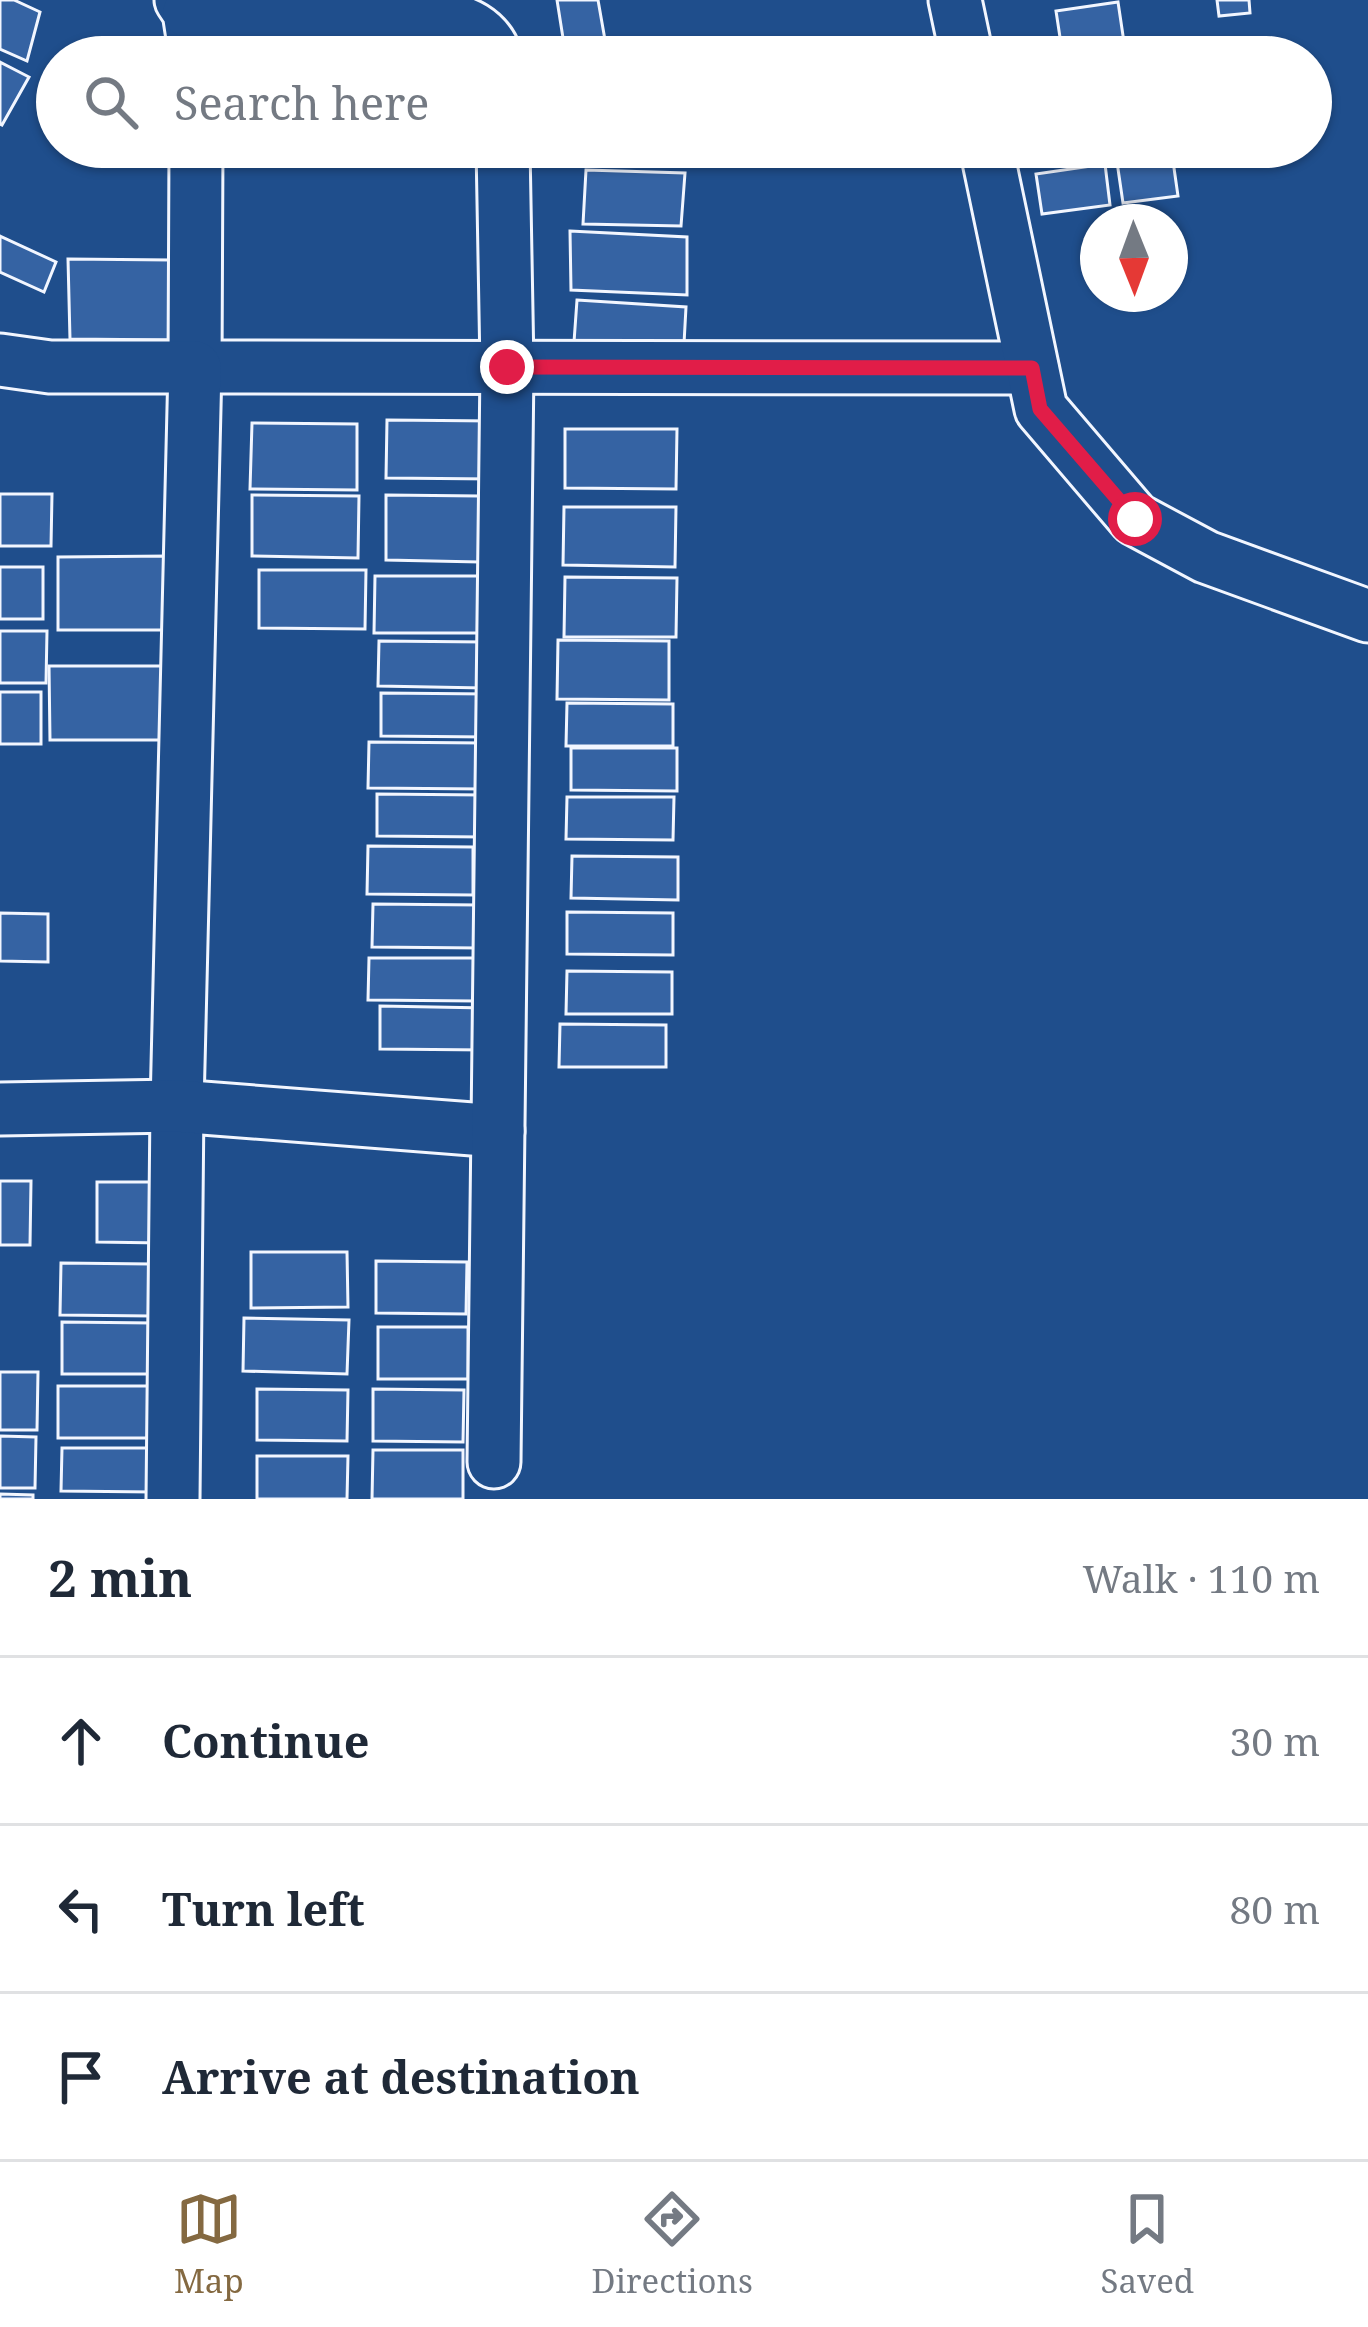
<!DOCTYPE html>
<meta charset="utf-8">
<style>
:root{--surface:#fff;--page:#f6f6f7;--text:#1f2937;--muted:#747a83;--line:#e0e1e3;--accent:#846941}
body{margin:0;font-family:"Noto Serif",serif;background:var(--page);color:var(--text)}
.compass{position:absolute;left:1080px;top:204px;width:108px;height:108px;border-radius:50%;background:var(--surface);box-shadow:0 3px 9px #0004;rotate:179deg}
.stop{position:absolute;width:36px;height:36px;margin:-27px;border:9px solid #e11d48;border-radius:50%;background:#fff}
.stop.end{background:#e11d48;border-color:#fff;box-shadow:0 3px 12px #0008}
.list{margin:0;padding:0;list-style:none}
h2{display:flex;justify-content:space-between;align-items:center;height:156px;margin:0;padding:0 48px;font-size:51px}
h2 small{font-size:39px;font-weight:400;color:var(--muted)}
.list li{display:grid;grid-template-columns:78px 1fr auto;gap:36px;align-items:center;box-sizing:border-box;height:168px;padding:0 48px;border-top:3px solid var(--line)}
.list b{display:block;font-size:45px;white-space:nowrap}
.list em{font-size:39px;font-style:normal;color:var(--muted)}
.icon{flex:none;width:66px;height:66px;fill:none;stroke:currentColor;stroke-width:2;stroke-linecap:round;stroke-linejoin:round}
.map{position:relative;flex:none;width:1368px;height:1499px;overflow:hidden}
.search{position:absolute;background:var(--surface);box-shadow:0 3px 9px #0004;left:36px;right:36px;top:36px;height:132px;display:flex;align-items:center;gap:30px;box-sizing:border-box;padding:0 42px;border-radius:66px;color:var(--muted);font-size:45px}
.sheet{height:660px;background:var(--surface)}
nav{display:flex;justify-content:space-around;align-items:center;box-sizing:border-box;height:168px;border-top:3px solid var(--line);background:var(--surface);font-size:33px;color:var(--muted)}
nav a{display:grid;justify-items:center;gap:6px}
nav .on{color:var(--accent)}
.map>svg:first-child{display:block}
</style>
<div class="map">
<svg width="1368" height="1499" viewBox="0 0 1368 1499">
<rect width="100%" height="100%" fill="#1f4e8c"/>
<g fill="#3563a3" stroke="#f2f6ff" stroke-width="3">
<path d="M 0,0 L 14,0 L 40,12 L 27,61 L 0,49 Z"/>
<path d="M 557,0 L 598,0 L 608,57 L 566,57 Z"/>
<path d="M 1217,0 L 1249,0 L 1250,13 L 1219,16 Z"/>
<path d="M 1118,2 L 1125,49 L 1063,57 L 1056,11 Z"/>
<path d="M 1262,43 L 1264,57 L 1172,57 L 1172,55 Z"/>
<path d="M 0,62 L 29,77 L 2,125 L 0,124 Z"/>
<path d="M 1028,147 L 1154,147 L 1030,162 Z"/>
<path d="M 1172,154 L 1178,196 L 1123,203 L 1117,162 Z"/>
<path d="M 1105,164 L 1110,205 L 1042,214 L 1036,174 Z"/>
<path d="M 586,170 L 685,173 L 681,226 L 583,224 Z"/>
<path d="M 570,231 L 687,237 L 687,295 L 571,290 Z"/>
<path d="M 0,236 L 56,262 L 44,292 L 0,272 Z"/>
<path d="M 68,259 L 171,260 L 173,340 L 70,339 Z"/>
<path d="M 577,300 L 686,307 L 683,362 L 573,356 Z"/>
<path d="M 387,420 L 493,421 L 493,479 L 386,478 Z"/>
<path d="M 252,423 L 357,424 L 357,490 L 250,489 Z"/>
<path d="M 565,429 L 677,429 L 676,489 L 565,488 Z"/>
<path d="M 0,494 L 52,494 L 51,546 L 0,546 Z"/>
<path d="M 252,495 L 359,496 L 358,558 L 252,556 Z"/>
<path d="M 386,495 L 479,496 L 479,562 L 386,560 Z"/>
<path d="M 564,507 L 676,507 L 675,567 L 563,565 Z"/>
<path d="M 169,556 L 169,630 L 58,630 L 58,557 Z"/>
<rect x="0" y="567" width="43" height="52"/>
<path d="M 259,570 L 366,570 L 365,629 L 259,628 Z"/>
<path d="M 375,576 L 480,576 L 480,633 L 374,633 Z"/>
<path d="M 565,577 L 677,578 L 676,637 L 564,637 Z"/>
<path d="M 0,631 L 47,631 L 46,683 L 0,683 Z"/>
<path d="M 558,640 L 669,641 L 669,700 L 557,699 Z"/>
<path d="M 379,641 L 485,642 L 484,688 L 378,686 Z"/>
<path d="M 49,666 L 169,666 L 170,740 L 50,740 Z"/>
<rect x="0" y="692" width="41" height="52"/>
<path d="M 381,693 L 488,694 L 487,737 L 381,736 Z"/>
<path d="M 567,703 L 673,704 L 673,746 L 566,746 Z"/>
<path d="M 369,742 L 484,743 L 483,789 L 368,788 Z"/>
<path d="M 571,748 L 677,748 L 677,791 L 571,790 Z"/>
<path d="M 377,794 L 483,795 L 483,837 L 377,836 Z"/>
<path d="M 567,797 L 674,797 L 673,840 L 566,839 Z"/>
<path d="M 368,846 L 473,847 L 473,895 L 367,894 Z"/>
<path d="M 572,856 L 678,857 L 678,900 L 571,898 Z"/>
<path d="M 373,904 L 479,905 L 479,948 L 372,947 Z"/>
<path d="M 567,912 L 673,913 L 673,955 L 567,954 Z"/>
<path d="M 0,913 L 48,914 L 48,962 L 0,961 Z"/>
<path d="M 369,958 L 475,958 L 475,1001 L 368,1000 Z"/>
<path d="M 567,971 L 672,972 L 672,1014 L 566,1014 Z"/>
<path d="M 380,1006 L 486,1008 L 486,1050 L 380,1049 Z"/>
<path d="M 560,1024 L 666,1025 L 666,1067 L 559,1067 Z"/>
<path d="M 0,1181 L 31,1181 L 30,1245 L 0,1245 Z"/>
<path d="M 97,1182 L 163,1182 L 162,1243 L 97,1242 Z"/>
<path d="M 251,1252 L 347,1252 L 348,1307 L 251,1308 Z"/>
<path d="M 376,1261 L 467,1262 L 466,1314 L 376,1313 Z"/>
<path d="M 61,1263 L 151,1264 L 150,1316 L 60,1315 Z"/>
<path d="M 244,1318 L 349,1320 L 347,1374 L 243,1371 Z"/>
<path d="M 62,1322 L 153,1323 L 153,1374 L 62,1374 Z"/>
<rect x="378" y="1327" width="90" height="52"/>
<path d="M 0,1372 L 38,1372 L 37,1430 L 0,1430 Z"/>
<path d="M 58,1386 L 149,1386 L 148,1438 L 58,1438 Z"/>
<path d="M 257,1389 L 348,1390 L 347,1441 L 257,1440 Z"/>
<path d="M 373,1389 L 464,1390 L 463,1442 L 373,1441 Z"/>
<path d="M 0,1436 L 36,1437 L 35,1488 L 0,1488 Z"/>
<path d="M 62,1448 L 152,1448 L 152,1492 L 61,1491 Z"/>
<path d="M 373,1450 L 463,1450 L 463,1499 L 372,1499 Z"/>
<path d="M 257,1456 L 348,1456 L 347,1499 L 257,1499 Z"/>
<path d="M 0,1494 L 33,1495 L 33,1499 L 0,1499 Z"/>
</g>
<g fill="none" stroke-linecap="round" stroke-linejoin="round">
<defs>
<g id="minor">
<path d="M 181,0 L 189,12 L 196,57"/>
<path d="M 955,0 L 967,57"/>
<path d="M 189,12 L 436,14 C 463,22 486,28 496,57"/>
<path d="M 196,147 L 195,367 L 1032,368"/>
<path d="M 986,147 L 1041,409 L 1135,519 L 1206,557 L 1368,616"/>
<path d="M 0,360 L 50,367 L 195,367 L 177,1106 L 173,1499"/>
<path d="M 0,1109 L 177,1106 L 498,1131"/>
<path d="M 494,1462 L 507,367 L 503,147"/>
</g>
</defs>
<use href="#minor" stroke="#f2f6ff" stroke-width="57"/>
<use href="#minor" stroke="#1f4e8c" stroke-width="51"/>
</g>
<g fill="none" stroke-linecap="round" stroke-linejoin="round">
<path stroke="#e11d48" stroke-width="15" d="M 507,367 L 1032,368 L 1040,409 L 1135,519"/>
</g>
</svg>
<svg class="compass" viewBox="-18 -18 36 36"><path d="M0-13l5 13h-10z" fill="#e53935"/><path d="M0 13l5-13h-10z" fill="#747a83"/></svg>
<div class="stop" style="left:1135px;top:519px"></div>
<div class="stop end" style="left:507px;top:367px"></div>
<div class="search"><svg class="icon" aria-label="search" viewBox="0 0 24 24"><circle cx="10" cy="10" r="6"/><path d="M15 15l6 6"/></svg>Search here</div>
</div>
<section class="sheet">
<h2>2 min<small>Walk · 110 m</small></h2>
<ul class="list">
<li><svg class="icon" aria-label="ahead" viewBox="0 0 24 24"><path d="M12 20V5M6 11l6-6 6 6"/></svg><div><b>Continue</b></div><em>30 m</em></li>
<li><svg class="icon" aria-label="left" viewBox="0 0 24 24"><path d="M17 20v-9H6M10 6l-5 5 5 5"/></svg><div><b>Turn left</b></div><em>80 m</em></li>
<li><svg class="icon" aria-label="arrive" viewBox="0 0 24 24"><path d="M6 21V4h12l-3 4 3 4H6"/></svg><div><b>Arrive at destination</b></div></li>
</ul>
</section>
<nav>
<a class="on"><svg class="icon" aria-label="map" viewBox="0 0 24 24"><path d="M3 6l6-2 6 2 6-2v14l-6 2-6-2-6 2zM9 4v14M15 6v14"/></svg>Map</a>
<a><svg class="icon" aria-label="directions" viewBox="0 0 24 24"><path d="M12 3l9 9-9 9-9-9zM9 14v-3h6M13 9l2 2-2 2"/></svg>Directions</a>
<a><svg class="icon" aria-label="saved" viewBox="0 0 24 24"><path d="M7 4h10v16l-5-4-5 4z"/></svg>Saved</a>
</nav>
